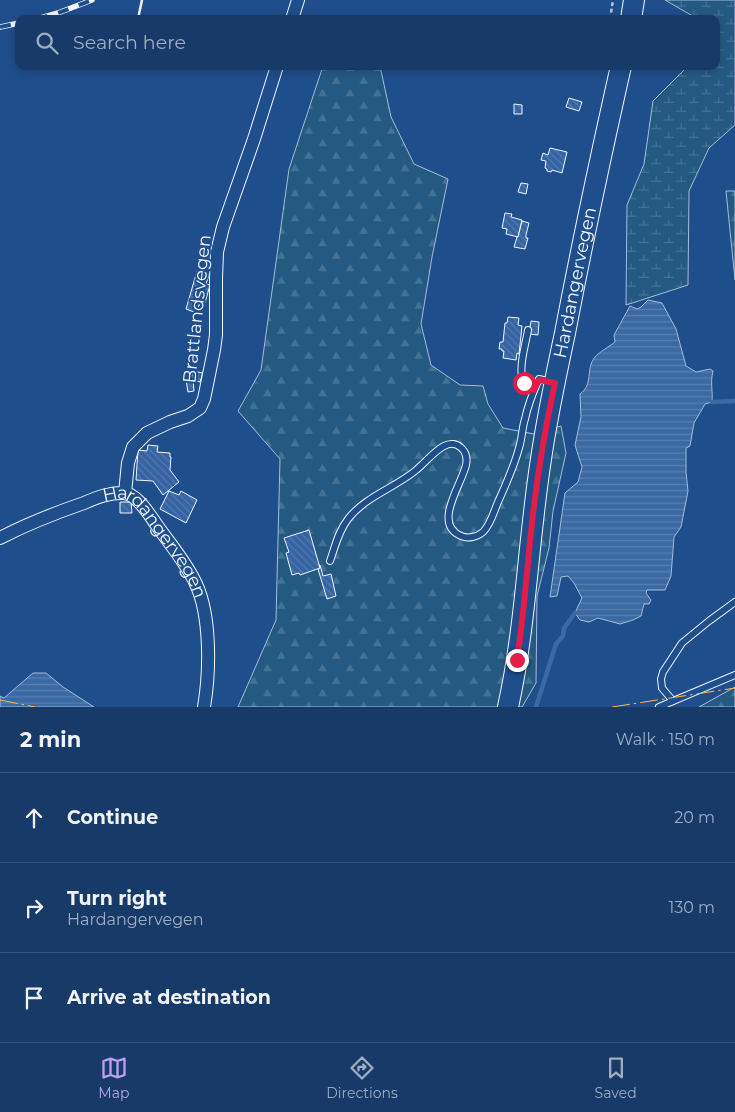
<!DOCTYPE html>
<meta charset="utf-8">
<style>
:root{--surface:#173a69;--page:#244571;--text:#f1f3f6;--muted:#9eadc0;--line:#36547d;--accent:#bca0f2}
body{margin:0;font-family:Montserrat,sans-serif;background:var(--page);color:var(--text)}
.stop{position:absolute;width:15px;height:15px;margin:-11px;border:4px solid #e11d48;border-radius:50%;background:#fff}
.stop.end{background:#e11d48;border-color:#fff;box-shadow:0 1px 5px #0008}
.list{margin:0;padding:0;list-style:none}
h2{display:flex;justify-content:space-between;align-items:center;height:65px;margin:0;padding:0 20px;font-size:21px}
h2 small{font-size:16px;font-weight:400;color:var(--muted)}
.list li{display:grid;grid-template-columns:32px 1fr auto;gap:15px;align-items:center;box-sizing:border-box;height:90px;padding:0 20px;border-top:1px solid var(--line)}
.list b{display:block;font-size:19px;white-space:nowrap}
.list p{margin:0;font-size:16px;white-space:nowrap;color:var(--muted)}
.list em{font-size:16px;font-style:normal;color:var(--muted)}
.icon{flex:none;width:28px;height:28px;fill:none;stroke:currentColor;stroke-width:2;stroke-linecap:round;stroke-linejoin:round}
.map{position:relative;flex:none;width:735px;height:707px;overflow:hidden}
.search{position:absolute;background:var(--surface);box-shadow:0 2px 8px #0003;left:15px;right:15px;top:15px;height:55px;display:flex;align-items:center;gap:12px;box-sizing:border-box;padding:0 18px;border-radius:10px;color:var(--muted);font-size:19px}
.sheet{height:335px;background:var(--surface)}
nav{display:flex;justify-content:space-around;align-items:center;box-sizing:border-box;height:70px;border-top:1px solid var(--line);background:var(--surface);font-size:14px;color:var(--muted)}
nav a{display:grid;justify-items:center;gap:2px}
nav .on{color:var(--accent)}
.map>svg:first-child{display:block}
</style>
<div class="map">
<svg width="735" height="707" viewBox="0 0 735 707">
<defs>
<pattern id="forest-firs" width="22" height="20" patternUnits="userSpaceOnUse" patternTransform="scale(1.25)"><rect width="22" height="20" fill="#245a82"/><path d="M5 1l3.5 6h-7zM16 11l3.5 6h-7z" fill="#447295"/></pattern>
<pattern id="wetland-marsh" width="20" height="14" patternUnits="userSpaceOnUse" patternTransform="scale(1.25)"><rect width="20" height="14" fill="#245a82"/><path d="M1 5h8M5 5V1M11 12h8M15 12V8" fill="none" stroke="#447295"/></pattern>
<pattern id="water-rules" width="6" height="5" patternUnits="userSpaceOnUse" patternTransform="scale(1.25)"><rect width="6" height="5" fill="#3b69a3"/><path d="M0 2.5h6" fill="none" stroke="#587fb1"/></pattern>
<pattern id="building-back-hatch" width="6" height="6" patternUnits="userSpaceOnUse" patternTransform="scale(1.25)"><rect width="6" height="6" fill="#3563a3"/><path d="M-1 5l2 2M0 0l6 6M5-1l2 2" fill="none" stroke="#537ab1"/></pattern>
</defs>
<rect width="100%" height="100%" fill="#1f4e8c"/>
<g fill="url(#forest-firs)" stroke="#a8bbd7">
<path d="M 323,66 L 380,66 L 391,117 L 414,164 L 448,179 L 432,257 L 421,324 L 431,365 L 460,385 L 483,386 L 488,404 L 503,428 L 534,434 L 561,426 L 566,453 L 553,511 L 549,548 L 537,596 L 536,683 L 522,707 L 238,707 L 276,620 L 280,459 L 238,411 L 261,370 L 289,169 Z"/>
<path d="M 726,191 L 735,191 L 735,280 Z"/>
<path d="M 735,687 L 735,707 L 699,707 Z"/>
</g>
<path fill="url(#wetland-marsh)" stroke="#a8bbd7" d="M 665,0 L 735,0 L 735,125 L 709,148 L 689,191 L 688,285 L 626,305 L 627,205 L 644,164 L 653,101 L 684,70 L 685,66 L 716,66 L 716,19 L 696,19 L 696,18 Z"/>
<g fill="url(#water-rules)" stroke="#a8bbd7">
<path d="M 648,300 L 662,303 L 676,329 L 686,366 L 696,372 L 710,369 L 713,371 C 710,383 713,390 712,402 L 705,404 L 694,423 L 690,446 L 686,448 L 686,472 L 688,491 L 681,527 L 674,537 L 671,576 L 665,590 L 647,590 L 646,593 L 651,600 L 649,604 L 644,604 L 641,616 L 633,620 L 620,624 L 598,618 L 589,622 L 580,620 L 575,613 L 582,598 L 574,583 L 568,576 L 561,577 L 557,596 L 550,597 L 565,493 L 578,482 L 582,467 L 575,445 L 581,417 L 580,394 C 594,384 585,369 595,357 C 598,353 610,346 615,342 L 614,335 L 630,306 L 637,309 L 641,307 Z"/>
<path d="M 33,673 L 46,673 L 63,687 L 94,707 L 0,707 L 0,696 L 4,698 Z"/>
</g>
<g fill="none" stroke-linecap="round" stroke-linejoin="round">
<g stroke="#3b69a3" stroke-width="4.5">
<path d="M 712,402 L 735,401"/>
<path d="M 536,707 L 556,644 L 563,636 L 564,628 L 575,613"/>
</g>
</g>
<g fill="url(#building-back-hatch)" stroke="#f2f6ff">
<path d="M 569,98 L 582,102 L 579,111 L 566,107 Z"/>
<path d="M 514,104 L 522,105 L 522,114 L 514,114 Z"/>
<path d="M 550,148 L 567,152 L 562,173 L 552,170 L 551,172 L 547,171 L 547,169 L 545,168 L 546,161 L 541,160 L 543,153 L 548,155 Z"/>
<path d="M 521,183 L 528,184 L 526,194 L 518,192 Z"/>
<path d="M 505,213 L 512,214 L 511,217 L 522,220 L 518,237 L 506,234 L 507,229 L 502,228 Z"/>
<path d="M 522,221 L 529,223 L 526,235 L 526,238 L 528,238 L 525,249 L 514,247 L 517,237 L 518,237 Z"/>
<path d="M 197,271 L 209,275 L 206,284 L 210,285 L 205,303 L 201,302 L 200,305 L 199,305 L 196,314 L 194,313 L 194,312 L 186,309 Z"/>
<path d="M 508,317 L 519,318 L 518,325 L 522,326 L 519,354 L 517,353 L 516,360 L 503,358 L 504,351 L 502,351 L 502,349 L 499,349 L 500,342 L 503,342 L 505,323 L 507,323 Z"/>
<path d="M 531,321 L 539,322 L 538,335 L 529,334 Z"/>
<path d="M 193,371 L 203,373 L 200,382 L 193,380 L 194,391 L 188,392 L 186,380 L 191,380 Z"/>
<path d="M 148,445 L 158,446 L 157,452 L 170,453 L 170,457 L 171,457 L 170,470 L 179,482 L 163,495 L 153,481 L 136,480 L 138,450 L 147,451 Z"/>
<path d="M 169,491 L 179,495 L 181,491 L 197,500 L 186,523 L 160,509 Z"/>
<path d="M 120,502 L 131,502 L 132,513 L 120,513 Z"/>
<path d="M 309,530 L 320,568 L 300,575 L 299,573 L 292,575 L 286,553 L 289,552 L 284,538 Z"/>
<path d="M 319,565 L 320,565 L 323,576 L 331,574 L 336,596 L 327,599 L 318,569 L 320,568 Z"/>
</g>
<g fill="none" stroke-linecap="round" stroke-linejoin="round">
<defs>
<g id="service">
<path d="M 528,330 C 526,343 517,371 524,383 C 526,387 531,388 534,390"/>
<path d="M 330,561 C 335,547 338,532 348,519 C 365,497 394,488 415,471 C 425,463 433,452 444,446 C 457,439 469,451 466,465 C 462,484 432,524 461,536 C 468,539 477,537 483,532 C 491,524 494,511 498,502 C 506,484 514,467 519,448 C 522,439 522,428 525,419 C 528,405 533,392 539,379 L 551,382"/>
<path d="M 673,701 L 662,688 L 661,679 L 663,672 L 682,643 L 709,621 L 735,602"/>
<path d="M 659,707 L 735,675"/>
</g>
<g id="minor">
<path d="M 292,19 L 298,0"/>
<path d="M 125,493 L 128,463 L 133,447 L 147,433 L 170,422 L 188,416 L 200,408 L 204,399 L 214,350 L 216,335 L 216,279 L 217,252 L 223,227 L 254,139 L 277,66"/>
<path id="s1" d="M 0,538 C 27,524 55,513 84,503 C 96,498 110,492 124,493 C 137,494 149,514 156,524 C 169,543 186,562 196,584 C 211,616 210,672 204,707"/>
</g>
<g id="primary">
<path d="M 631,19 L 634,0"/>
<path id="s2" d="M 508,707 C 526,626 528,542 541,459 C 547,417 556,375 565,333 C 582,244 601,155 621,66"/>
</g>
</defs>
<use href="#service" stroke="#f2f6ff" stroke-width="8"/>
<use href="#minor" stroke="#f2f6ff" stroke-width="14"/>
<use href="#primary" stroke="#f2f6ff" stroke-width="22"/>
<path stroke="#b3c4dc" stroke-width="2.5" stroke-dasharray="4 2.5" stroke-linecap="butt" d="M 610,19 L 613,0"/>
<use href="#service" stroke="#1f4e8c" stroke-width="6"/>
<use href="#minor" stroke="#1f4e8c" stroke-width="12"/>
<use href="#primary" stroke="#1f4e8c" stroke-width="20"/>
<defs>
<g id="rail">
<path d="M 37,19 L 58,13 L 92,0"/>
<path d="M 0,27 L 19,23"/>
</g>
</defs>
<use href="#rail" stroke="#f2f6ff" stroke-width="5.5"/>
<use href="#rail" stroke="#1f4e8c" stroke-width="4" stroke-dasharray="11" stroke-linecap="butt"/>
<path stroke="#f2f6ff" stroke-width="2.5" d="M 138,19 L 142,0"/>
<g stroke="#ffb74d" stroke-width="1" stroke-dasharray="18 4 2.5 4" stroke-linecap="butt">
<path d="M 0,700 L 35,707"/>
<path d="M 612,707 L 735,688"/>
</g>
</g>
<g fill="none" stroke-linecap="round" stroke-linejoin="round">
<path stroke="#e11d48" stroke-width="6" d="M 517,660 C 524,614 527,568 532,523 C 537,476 545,429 555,383 L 539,380 L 534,390 L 527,386 L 524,383"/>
</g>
<g text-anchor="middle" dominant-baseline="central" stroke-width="4" stroke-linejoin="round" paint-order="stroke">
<g font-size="18" fill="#f2f6ff" stroke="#1f4e8c">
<text stroke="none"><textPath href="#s2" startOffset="430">Hardangervegen</textPath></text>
<text transform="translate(197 309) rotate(-84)">Brattlandsvegen</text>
<text stroke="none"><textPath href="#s1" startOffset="188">Hardangervegen</textPath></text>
</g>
</g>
</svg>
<div class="stop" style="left:524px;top:383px"></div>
<div class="stop end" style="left:517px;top:660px"></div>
<div class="search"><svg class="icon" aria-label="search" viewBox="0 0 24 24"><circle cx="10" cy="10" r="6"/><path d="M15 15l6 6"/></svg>Search here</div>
</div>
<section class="sheet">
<h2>2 min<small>Walk · 150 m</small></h2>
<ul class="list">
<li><svg class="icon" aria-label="ahead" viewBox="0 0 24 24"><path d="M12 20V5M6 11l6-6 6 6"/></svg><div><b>Continue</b></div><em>20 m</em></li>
<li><svg class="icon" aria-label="right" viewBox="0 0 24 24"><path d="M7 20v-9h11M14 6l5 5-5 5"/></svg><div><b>Turn right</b><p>Hardangervegen</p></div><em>130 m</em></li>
<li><svg class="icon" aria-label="arrive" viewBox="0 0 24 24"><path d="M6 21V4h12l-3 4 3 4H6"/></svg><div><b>Arrive at destination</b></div></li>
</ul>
</section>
<nav>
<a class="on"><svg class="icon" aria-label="map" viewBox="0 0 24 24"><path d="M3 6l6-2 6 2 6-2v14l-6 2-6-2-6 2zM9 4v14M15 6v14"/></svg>Map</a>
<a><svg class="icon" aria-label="directions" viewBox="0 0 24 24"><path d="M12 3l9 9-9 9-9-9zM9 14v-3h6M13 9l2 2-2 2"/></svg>Directions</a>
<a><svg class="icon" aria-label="saved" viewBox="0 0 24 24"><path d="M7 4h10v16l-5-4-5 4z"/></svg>Saved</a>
</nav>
